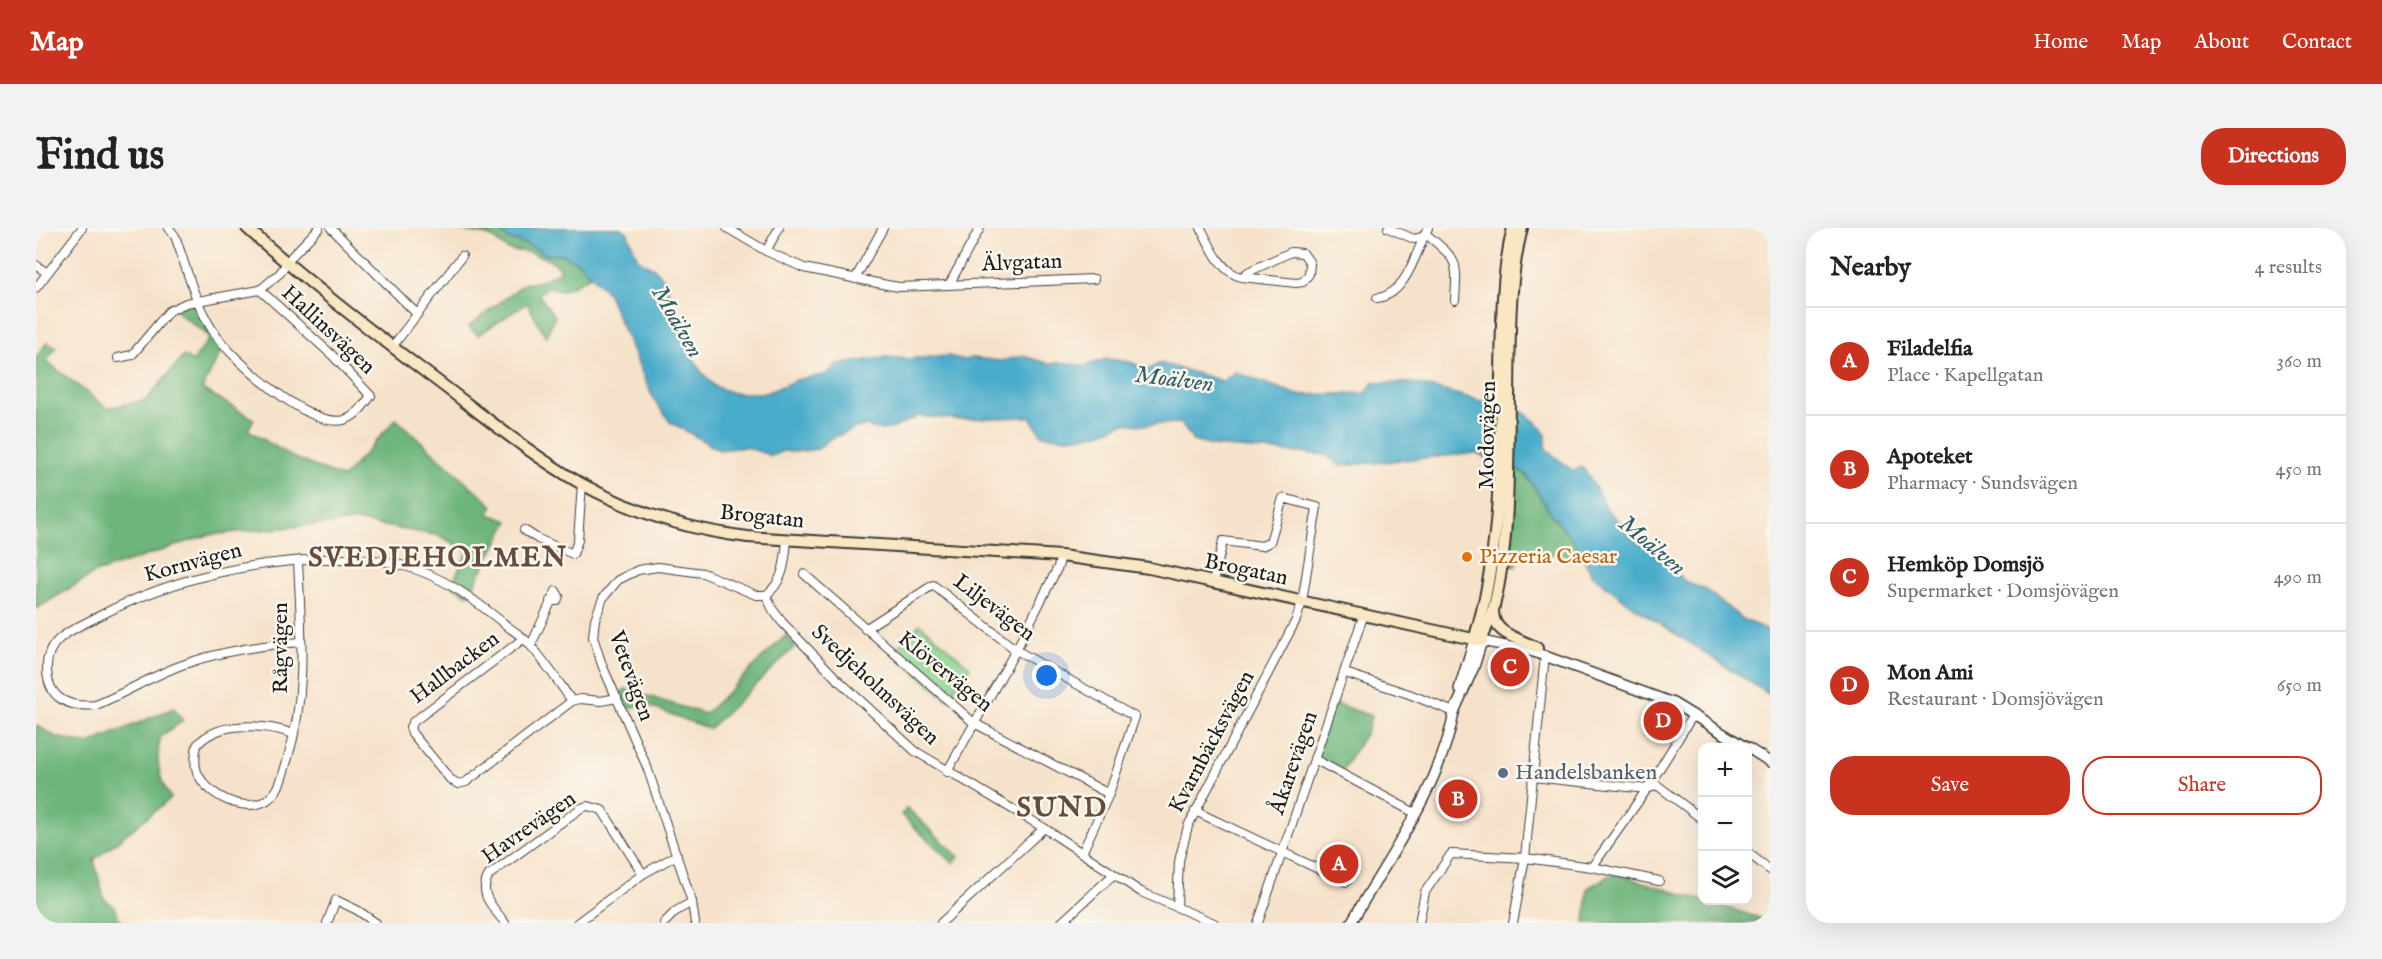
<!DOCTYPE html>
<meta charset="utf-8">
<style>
:root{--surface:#fff;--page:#f2f2f2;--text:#222;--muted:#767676;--line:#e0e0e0;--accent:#c8321e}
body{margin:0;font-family:"IM FELL English",serif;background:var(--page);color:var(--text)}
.controls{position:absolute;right:18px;bottom:18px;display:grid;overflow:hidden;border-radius:12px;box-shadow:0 6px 24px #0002}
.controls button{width:54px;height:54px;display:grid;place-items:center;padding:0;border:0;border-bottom:2px solid var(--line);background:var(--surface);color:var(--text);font:30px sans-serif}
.you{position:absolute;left:1011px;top:448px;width:21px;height:21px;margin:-15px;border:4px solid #fff;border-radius:50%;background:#1a73e8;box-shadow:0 0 0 9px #1a73e833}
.badge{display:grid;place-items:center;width:39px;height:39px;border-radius:50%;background:var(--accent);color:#fff;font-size:20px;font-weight:700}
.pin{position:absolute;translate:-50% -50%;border:3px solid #fff;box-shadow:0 2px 6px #0006}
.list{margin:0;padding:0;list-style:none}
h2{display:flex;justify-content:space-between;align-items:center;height:78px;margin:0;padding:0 24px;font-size:26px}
h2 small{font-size:20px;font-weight:400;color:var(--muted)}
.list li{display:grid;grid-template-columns:39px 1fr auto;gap:18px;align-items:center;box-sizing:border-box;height:108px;padding:0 24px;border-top:2px solid var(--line)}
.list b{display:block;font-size:22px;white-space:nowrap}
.list p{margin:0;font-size:20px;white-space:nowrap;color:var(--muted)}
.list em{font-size:20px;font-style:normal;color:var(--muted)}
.actions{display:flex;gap:12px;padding:18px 24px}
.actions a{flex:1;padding:14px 0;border:2px solid var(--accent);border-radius:24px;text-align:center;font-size:21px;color:var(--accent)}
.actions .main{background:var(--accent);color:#fff}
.icon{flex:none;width:33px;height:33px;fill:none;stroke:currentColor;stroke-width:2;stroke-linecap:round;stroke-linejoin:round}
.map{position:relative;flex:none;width:1734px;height:695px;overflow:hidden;border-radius:24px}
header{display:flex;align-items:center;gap:36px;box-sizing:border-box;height:84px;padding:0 30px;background:var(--accent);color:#fff}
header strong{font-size:28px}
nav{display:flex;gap:33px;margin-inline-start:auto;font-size:21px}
.intro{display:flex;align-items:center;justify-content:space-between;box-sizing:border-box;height:144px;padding:0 36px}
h1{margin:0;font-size:42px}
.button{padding:15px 27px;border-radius:24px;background:var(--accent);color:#fff;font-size:21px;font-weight:700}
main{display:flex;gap:36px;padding:0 36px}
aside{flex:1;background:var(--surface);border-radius:24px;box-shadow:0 6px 24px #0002}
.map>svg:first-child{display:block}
</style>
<header>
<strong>Map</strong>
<nav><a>Home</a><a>Map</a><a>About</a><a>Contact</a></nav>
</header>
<div class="intro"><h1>Find us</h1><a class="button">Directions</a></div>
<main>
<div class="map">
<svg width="1734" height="695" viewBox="0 0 1734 695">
<rect width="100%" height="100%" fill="#fbf7ec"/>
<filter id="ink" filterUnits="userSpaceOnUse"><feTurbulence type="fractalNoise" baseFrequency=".0167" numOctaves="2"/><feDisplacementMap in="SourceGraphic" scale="12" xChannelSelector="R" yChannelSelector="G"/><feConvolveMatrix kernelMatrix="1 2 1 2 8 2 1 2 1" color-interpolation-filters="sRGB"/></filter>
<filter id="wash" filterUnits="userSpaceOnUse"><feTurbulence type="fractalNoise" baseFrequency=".008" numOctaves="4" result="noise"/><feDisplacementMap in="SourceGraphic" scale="24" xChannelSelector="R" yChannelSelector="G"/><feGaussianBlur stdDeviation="1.35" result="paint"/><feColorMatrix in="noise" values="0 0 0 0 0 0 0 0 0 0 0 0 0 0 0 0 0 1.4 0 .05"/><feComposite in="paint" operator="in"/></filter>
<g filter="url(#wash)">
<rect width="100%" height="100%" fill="#f6e2ca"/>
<path fill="#87d391" stroke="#527856" stroke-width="1.5" d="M 884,396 L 934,439 L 911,471 L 856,425 Z"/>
<g fill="#6db57b" stroke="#44684c" stroke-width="1.5">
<path d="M 409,0 L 461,0 L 473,11 L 497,19 L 511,27 L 526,26 L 543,35 L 555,48 L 526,63 L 513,59 L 502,66 L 519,88 L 510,109 L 491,75 L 442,107 L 432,99 L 489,55 C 502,57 514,47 525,43 L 518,34 L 493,24 L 472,22 L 452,7 Z"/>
<path d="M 161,72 L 188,118 L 166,161 L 218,191 L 212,202 L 256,229 L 307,250 L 360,191 L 457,278 L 452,286 L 473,293 L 432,367 L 415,357 L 432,323 L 404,308 L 320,293 L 172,307 L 59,345 L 0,381 L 0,130 L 11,114 L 20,120 L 10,133 L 71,180 L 110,172 L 148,128 L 157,134 L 174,109 L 137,81 Z"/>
<path d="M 1472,239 L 1490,246 L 1516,287 L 1540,316 L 1547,329 L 1485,323 L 1480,339 L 1465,332 Z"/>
<path d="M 750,407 L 760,418 L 673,501 L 608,476 L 590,481 L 582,467 L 589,461 L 669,486 Z"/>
<path d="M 1298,475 L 1335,488 L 1332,501 L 1305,545 L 1278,531 Z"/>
<path d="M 138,480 L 147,493 L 125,508 C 119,528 122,553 135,570 L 58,632 L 68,671 L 77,677 L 86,695 L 0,695 L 0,497 L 20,509 L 52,516 Z"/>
<path d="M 871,580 L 923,629 L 917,635 L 865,587 Z"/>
<path d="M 1578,645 L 1734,693 L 1734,695 L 1549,695 L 1552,660 Z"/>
</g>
<path fill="#4aacca" stroke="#336473" stroke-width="1.5" d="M 461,0 L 586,0 L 591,4 L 602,31 L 619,41 L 631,55 L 636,91 L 664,142 L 678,158 L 697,165 L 730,165 L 763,151 L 789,147 L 801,137 L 851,129 L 870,131 L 912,128 L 928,132 L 937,130 L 965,133 L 987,128 L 1015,136 L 1024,134 L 1049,138 L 1071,131 L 1094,134 L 1112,142 L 1124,135 L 1187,153 L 1199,144 L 1262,167 L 1330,165 L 1337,155 L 1378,155 L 1487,184 L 1501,195 L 1510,207 L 1510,221 L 1538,244 L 1545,238 L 1553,248 L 1572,283 L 1650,354 L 1670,362 L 1705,390 L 1734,404 L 1734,467 L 1595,377 L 1556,347 L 1540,316 L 1516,287 L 1490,246 L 1440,225 L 1304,238 L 1290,227 L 1176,218 L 1157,213 L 1145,195 L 1105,197 L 1088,195 L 1061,206 L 1032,210 L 1006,207 L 994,189 L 921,191 L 883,188 L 858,200 L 845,202 L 830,198 L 822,199 L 792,212 L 782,221 L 758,224 L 747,223 L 736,228 L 710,219 L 683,222 L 634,194 L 617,170 L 571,64 L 543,35 L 526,26 L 511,27 L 497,19 L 473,11 Z"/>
</g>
<g filter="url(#ink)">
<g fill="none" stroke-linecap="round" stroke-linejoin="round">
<defs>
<g id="minor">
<path d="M 133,0 L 139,8 C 151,41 159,77 179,106 C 198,133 274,201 308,192 C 321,188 327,178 335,168 L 296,127 L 224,62"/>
<path d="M 295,0 L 380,85"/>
<path d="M 691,0 L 730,23 L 768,40 L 851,57 L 863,59 L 1058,51"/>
<path d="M 1165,0 C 1174,18 1186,46 1206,49 L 1260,55 L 1267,54 L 1273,46 L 1274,35 L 1267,25 L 1255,24 L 1212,44 L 1206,49"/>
<path d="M 1352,0 L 1378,11 L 1387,9"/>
<path d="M 1389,5 C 1421,33 1422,29 1419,72"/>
<path d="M 730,23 L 743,0"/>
<path d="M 0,37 L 11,45"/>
<path d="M 819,51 L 847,0"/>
<path d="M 914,55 L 944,0"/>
<path d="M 0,60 L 46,0"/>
<path d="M 1341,70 C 1371,67 1380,23 1392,0"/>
<path d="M 356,119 L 426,28"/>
<path d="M 82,130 L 96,127 L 133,83 L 150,75 L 224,62 L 244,45 L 256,28 L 283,0"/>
<path d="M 488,302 L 502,311 L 537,326 L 542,312 L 546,256"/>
<path d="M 751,312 C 749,333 748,354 730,367 L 737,382 L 746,394 L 800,450 L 879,523 L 1008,600 L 1105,664 L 1178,695"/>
<path d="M 768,346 L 938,495 L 1073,566"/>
<path d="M 829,401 L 897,357 L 980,422 L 1099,489 L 1073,566 L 1046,625"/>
<path d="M 487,411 L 377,494 L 374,499 L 376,505 L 414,551 L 422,556 L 430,554 L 536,473"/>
<path d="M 265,414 C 227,417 189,422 152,435 C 120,445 92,464 60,477 C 33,480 11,471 11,440 C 10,410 38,401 61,389 C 132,352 208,334 288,331 C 314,331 340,330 365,337 C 406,347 439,372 471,398 C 479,404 489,410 495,418 C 510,435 523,455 536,473 L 544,471 L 565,473 L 581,470"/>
<path d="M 495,417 L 520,363 L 523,368 L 521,373 L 514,373"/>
<path d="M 1309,445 L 1373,466 L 1418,484"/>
<path d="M 258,506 C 230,496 182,492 161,517 C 159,526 158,535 161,544 C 172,571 221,592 240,563 C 246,554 248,542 251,533 C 272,465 265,402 262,333"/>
<path d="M 1278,531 L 1379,585"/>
<path d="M 911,544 L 980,422 L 1022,339 L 1025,328"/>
<path d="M 1497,549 L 1611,561 L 1621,557 L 1666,591"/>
<path d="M 1159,583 L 1310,654"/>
<path d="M 1712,625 L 1734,642"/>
<path d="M 1556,639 L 1611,561 L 1657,487"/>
<path d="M 1141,678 L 1143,633 L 1152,598 L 1260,392 L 1266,374 L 1281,279 L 1247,270 L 1234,314 L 1226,318 L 1187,313 L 1177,355"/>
<path d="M 291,695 L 300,672 L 321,682 L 340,695"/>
<path d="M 469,695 C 458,680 441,666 453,647 L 545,580 L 552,578 L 566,582 L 607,646"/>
<path d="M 541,695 L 607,646 L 641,627"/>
<path d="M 628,695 L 640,683 L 656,674"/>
<path d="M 659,695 L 656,674 L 611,539 L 566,437 L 557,409 L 559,391 L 567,370 L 582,352 L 602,342 L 622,339 L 667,345 L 720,367 L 730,367"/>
<path d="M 905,695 L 1008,600"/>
<path d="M 1025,695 L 1077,647"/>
<path d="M 1222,695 L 1328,386"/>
<path d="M 1383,695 L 1389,664 L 1415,626 L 1489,630 L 1556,639 L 1623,653"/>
<path d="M 1477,695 L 1489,630 L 1509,427"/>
</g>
<g id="tertiary">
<path d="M 1423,461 L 1438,412"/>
<path d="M 1418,484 L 1438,439 L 1446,413 L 1498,424 L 1637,475 L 1711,520"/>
<path d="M 1712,520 L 1734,534"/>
<path d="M 1315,695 C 1354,627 1405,559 1419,480"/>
</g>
<g id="secondary">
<path d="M 211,0 C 269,52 330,99 392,146 C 442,183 490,224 544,255 C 596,284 654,302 712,309 L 1025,328 L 1113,340 L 1446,413 C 1449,401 1455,390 1458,378 C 1474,315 1472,234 1473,168 C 1474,112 1472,55 1486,0"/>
<path d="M 1457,383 C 1457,407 1483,410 1501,420"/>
<path d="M 1438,412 C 1465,325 1464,235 1465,145 C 1466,96 1465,48 1477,0"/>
</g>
</defs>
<use href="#minor" stroke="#3d3a36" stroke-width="10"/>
<use href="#tertiary" stroke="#3d3a36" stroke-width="12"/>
<use href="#secondary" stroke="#3d3a36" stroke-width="14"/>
<use href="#minor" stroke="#fff" stroke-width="8"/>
<use href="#tertiary" stroke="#fff" stroke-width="9"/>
<use href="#secondary" stroke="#f9e7c3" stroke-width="10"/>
</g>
</g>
<circle fill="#e8710a" stroke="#fbf7ec" stroke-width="2" cx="1431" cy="329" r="6"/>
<circle fill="#5c6f8a" stroke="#fbf7ec" stroke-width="2" cx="1467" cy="545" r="6"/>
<g text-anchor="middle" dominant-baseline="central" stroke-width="5" stroke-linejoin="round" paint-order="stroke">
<g font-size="22" fill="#1c1c1c" stroke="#fbf7ec">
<text transform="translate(986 35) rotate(-2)">Älvgatan</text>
<text transform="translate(292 102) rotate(43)">Hallinsvägen</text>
<text transform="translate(1452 207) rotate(-89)">Modovägen</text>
<text transform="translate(726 289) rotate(6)">Brogatan</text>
<text transform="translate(157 335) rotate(-15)">Kornvägen</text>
<text transform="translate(1210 342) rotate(12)">Brogatan</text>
<text transform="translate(958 380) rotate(37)">Liljevägen</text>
<text transform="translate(245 420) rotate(-90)">Rågvägen</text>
<text transform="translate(419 440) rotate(-37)">Hallbacken</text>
<text transform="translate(909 444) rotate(39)">Klövervägen</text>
<text transform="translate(595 448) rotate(70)">Vetevägen</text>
<text transform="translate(839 457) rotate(43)">Svedjeholmsvägen</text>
<text transform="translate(1176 514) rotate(-62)">Kvarnbäcksvägen</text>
<text transform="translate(1258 535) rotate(-71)">Åkarevägen</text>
<text transform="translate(493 600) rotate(-35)">Havrevägen</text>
</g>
<g font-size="22" fill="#c56008" stroke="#fbf7ec" text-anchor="start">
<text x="1443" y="329">Pizzeria Caesar</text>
</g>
<g font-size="22" fill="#4e5e75" stroke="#fbf7ec" text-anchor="start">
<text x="1479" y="545">Handelsbanken</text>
</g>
<g font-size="24" font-style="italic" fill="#315d6a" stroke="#fbf7ec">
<text transform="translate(641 94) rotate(60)">Moälven</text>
<text transform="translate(1138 152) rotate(7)">Moälven</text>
<text transform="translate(1616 318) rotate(40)">Moälven</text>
</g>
<g font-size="28" font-weight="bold" letter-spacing="1.5" fill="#654c3d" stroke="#fbf7ec">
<text x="402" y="330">SVEDJEHOLMEN</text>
<text x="1026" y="580">SUND</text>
</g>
</g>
</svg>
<div class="controls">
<button>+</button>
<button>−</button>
<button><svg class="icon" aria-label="layers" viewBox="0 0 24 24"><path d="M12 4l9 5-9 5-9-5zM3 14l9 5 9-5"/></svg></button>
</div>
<div class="you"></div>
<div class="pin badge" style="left:1303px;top:636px">A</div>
<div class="pin badge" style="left:1422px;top:571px">B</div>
<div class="pin badge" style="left:1474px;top:439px">C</div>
<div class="pin badge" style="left:1627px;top:493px">D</div>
</div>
<aside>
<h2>Nearby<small>4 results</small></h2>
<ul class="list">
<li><span class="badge">A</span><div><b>Filadelfia</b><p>Place · Kapellgatan</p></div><em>360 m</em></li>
<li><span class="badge">B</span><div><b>Apoteket</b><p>Pharmacy · Sundsvägen</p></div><em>450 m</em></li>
<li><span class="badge">C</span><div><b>Hemköp Domsjö</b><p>Supermarket · Domsjövägen</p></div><em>490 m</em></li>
<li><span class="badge">D</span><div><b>Mon Ami</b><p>Restaurant · Domsjövägen</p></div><em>650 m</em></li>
</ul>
<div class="actions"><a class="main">Save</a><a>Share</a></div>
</aside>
</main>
